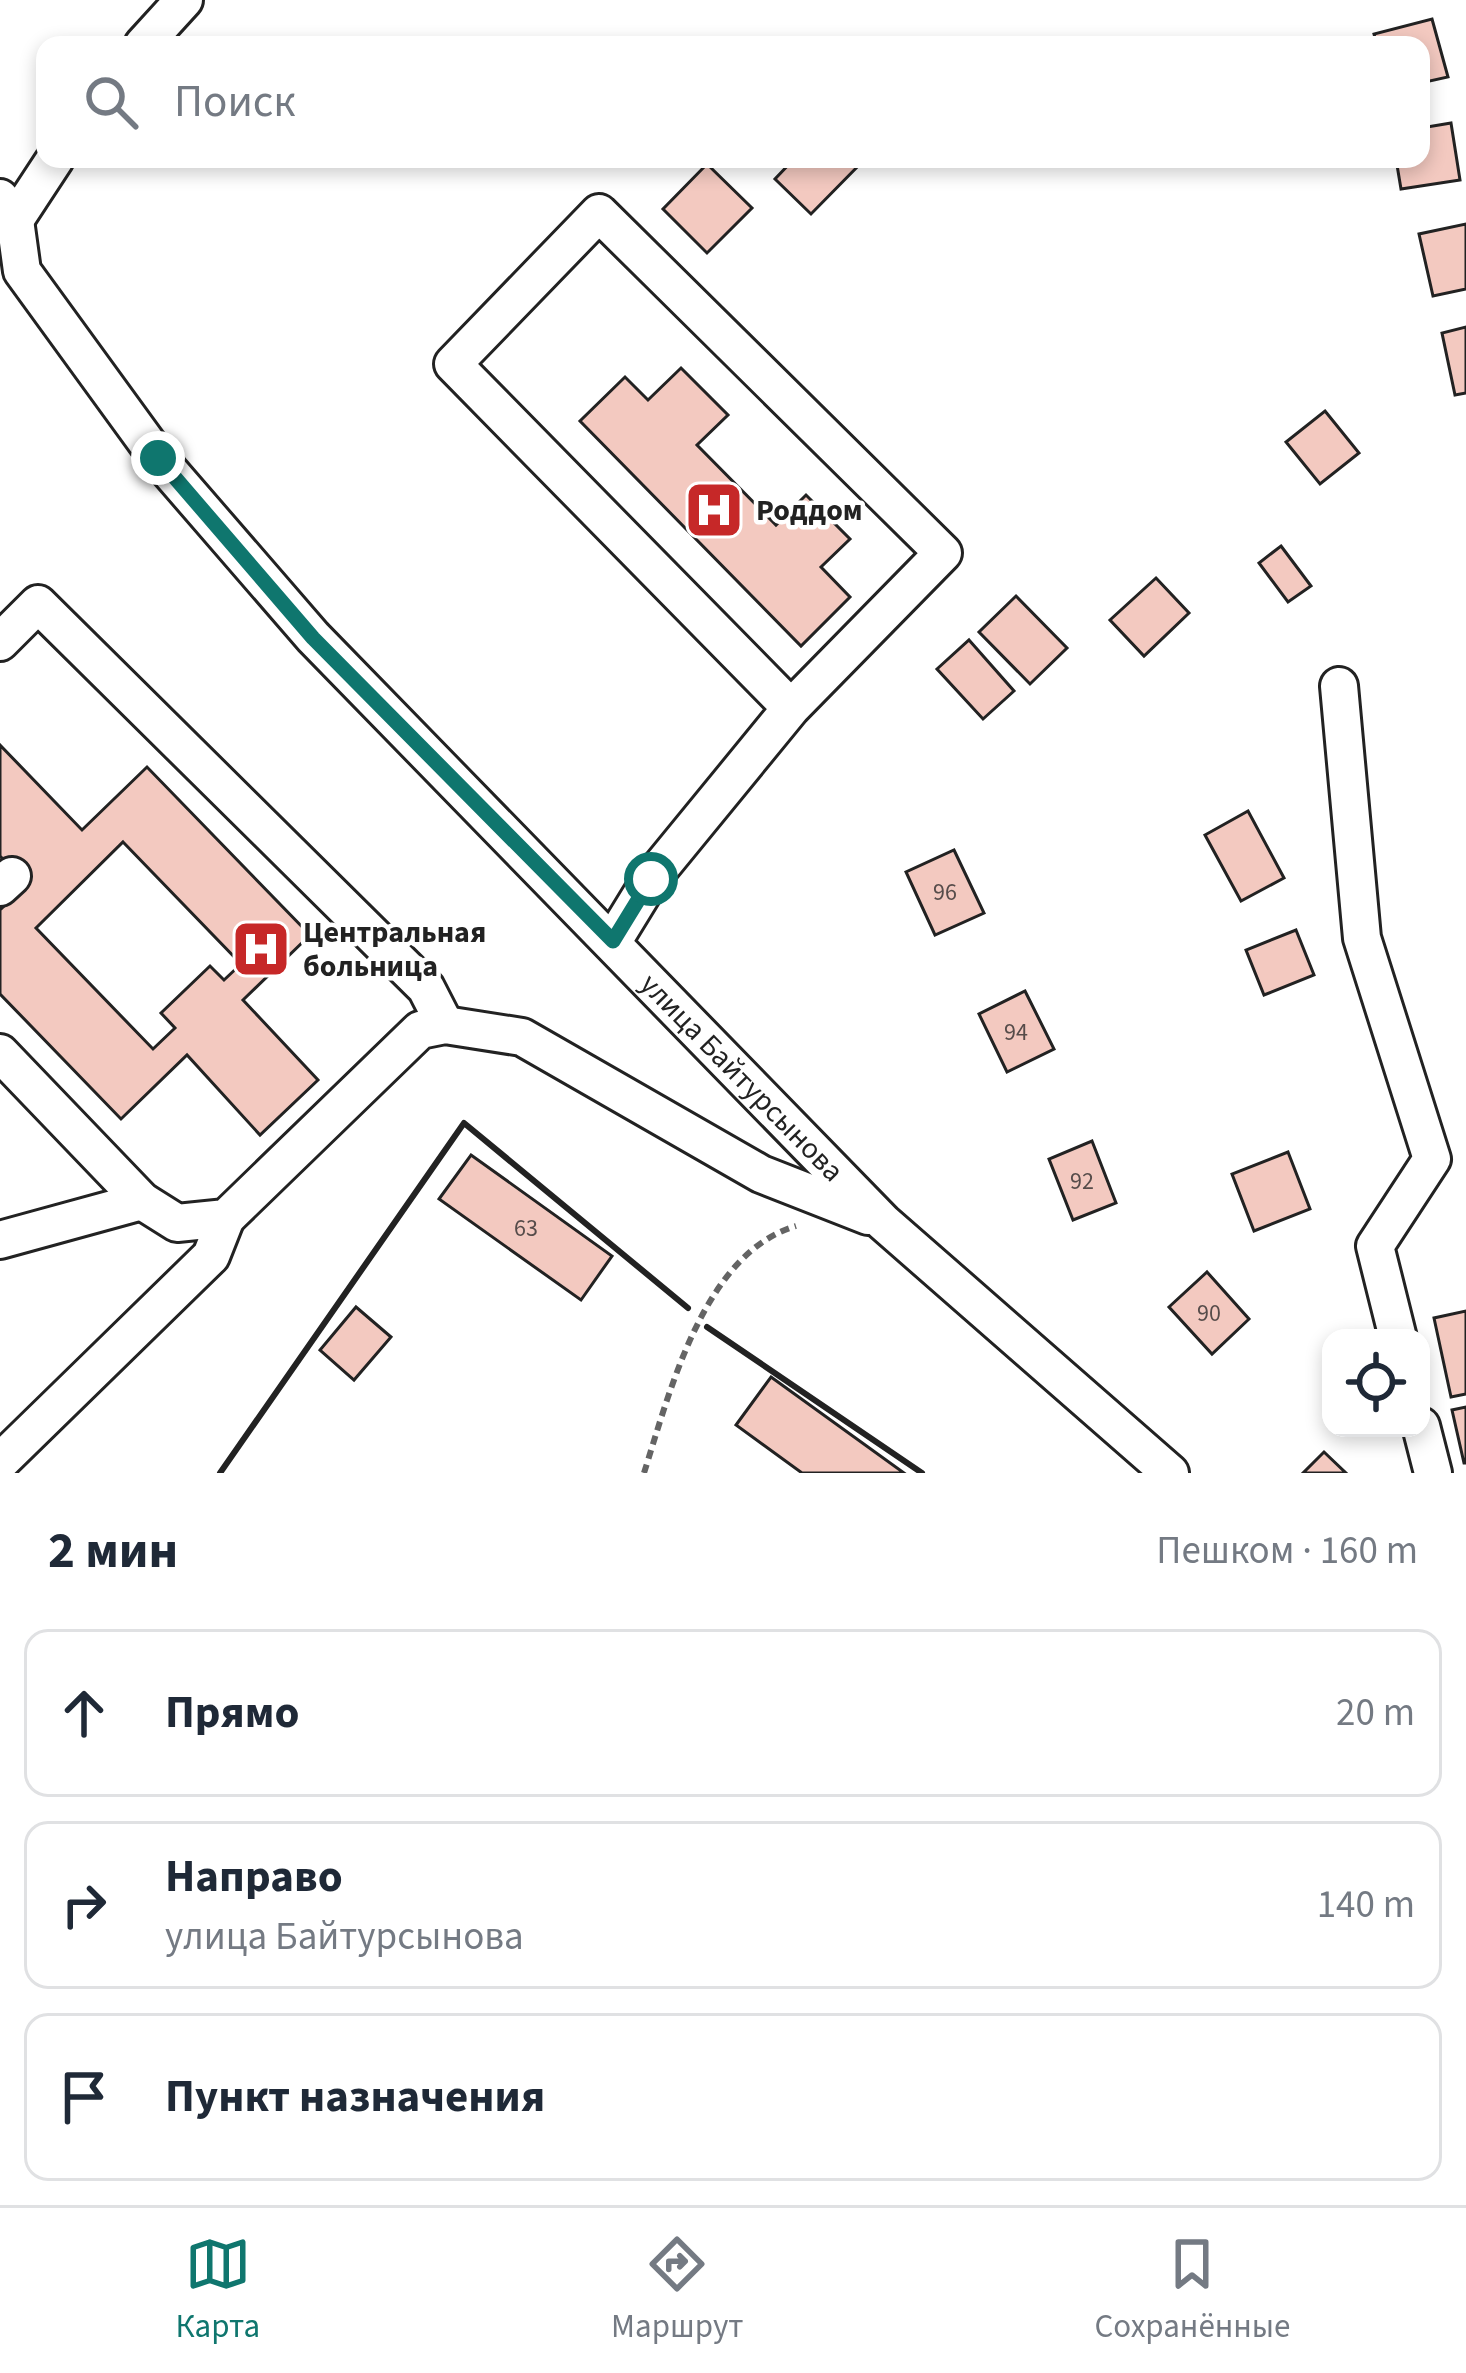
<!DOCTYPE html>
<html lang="ru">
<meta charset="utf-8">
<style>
:root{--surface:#fff;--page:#f2f2f3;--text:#1f2937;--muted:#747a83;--line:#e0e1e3;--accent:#0f766e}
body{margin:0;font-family:"Source Sans 3",sans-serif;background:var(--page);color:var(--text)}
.controls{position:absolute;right:36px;bottom:36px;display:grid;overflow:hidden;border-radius:24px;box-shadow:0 6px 18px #0003}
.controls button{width:108px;height:108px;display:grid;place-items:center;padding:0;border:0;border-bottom:3px solid var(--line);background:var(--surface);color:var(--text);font:60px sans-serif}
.stop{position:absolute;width:36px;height:36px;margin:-27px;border:9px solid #0f766e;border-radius:50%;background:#fff}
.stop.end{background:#0f766e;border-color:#fff;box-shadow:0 3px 12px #0008}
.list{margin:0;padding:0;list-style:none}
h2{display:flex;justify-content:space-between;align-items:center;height:156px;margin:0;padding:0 48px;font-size:51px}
h2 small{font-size:39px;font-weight:400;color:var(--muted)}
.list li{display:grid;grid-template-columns:78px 1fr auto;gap:36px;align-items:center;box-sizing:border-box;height:168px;margin:0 24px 24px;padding:0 24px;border:3px solid var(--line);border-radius:24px}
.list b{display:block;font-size:45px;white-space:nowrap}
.list p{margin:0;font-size:39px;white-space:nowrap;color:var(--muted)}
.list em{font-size:39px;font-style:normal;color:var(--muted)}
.icon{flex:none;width:66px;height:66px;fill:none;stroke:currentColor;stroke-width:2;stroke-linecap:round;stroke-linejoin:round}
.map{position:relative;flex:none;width:1466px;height:1473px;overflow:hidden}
.search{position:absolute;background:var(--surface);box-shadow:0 6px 18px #0003;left:36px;right:36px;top:36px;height:132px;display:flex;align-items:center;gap:30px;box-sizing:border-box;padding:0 42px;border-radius:24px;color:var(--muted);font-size:45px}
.sheet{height:732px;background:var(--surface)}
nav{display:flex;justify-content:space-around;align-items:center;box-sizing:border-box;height:168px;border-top:3px solid var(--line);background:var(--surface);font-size:33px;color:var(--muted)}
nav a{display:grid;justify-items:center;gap:6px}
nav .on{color:var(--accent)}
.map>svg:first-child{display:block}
</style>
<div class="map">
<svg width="1466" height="1473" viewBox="0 0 1466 1473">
<rect width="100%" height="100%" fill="#fff"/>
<g fill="#f3c9c0" stroke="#222" stroke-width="3" fill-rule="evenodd">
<path d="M 1432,19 L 1448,77 L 1421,83 L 1421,45 L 1377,45 L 1374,34 Z"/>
<path d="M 1451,123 L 1460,180 L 1401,189 L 1396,159 L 1421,159 L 1421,128 Z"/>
<path d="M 794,159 L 865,159 L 811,214 L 775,179 Z"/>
<path d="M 707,164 L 752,208 L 707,253 L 663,209 Z"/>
<path d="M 1466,224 L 1466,289 L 1433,296 L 1419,234 Z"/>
<path d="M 1466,327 L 1466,393 L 1455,395 L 1442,333 Z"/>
<path d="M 681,368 L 728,415 L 697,445 L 776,525 L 806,495 L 850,539 L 821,567 L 850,597 L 801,646 L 580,421 L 625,377 L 648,400 Z"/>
<path d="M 1325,411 L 1359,453 L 1320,484 L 1286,442 Z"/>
<path d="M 1281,546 L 1311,586 L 1288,602 L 1259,563 Z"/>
<path d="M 1156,578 L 1189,613 L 1144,656 L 1110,620 Z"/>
<path d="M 1016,596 L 1067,648 L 1030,684 L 979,632 Z"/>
<path d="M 969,640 L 1014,691 L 983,719 L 937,669 Z"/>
<path d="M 0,745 L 82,830 L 147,767 L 310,935 L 243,1000 L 318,1080 L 260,1135 L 187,1055 L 121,1119 L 0,994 L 0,910 L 27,884 L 0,856 ZM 123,842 L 241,964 L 224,980 L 210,966 L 161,1013 L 175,1028 L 153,1049 L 36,928 Z"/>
<path d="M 1248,811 L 1284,878 L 1241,901 L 1205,835 Z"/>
<path d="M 954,850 L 984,913 L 935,935 L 906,872 Z"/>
<path d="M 1296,930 L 1314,975 L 1264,995 L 1246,950 Z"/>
<path d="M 1025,991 L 1054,1049 L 1007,1072 L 979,1014 Z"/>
<path d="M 1092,1141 L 1116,1203 L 1073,1220 L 1049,1159 Z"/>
<path d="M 1288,1152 L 1310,1209 L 1254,1231 L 1232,1174 Z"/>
<path d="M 471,1155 L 612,1256 L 581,1300 L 439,1199 Z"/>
<path d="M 1207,1272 L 1249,1319 L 1212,1354 L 1169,1307 Z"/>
<path d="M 356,1307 L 391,1337 L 354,1380 L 320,1350 Z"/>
<path d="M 1466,1311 L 1466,1394 L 1451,1397 L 1434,1318 Z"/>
<path d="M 771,1377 L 904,1473 L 802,1473 L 736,1425 Z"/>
<path d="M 1466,1407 L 1466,1463 L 1464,1463 L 1452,1410 Z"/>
<path d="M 1324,1452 L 1346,1473 L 1303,1473 Z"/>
</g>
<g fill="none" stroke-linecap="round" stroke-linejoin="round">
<defs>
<g id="minor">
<path d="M 143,45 L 184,0"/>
<path id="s1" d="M 0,198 L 15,220 L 22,271 L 158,458 L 313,637 L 883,1222 L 1170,1473"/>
<path d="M 15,220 L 55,159"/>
<path d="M 0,642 L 38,604 L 426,988 L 445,1025"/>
<path d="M 1339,686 L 1362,938 L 1432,1159 L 1375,1246 L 1398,1338"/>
<path d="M 0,887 L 12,876"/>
<path d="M 613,941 L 651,879 L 791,708 L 453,364 L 599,213 L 943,553 L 791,708"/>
<path d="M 0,1053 L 142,1201 L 177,1223 L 226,1218 L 420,1030 L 445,1025 L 522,1037 L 761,1174 L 868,1216"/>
<path d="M 0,1240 L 142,1201"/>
<path d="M 1421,1426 L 1433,1473"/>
<path d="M 0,1462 L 211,1256 L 226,1218"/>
</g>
</defs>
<use href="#minor" stroke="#222" stroke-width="42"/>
<path stroke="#646464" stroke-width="6" stroke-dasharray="9 6" stroke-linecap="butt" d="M 644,1473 C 670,1391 704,1253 796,1226"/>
<use href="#minor" stroke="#fff" stroke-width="36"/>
<g stroke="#222" stroke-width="6">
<path d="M 707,1327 L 922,1473"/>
<path d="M 220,1473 L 464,1123 L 688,1308"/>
</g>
</g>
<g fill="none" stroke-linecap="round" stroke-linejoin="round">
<path stroke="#0f766e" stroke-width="15" d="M 158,458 L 313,638 L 613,941 L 651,879"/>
</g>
<defs>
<symbol id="hospital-square" viewBox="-11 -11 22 22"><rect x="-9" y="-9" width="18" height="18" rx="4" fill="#c62828" stroke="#fff"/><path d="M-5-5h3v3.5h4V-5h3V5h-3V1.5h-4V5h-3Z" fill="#fff"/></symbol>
</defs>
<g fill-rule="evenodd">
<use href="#hospital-square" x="681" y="477" width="66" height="66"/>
<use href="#hospital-square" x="228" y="916" width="66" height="66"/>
</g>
<g text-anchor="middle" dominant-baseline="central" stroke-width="9" stroke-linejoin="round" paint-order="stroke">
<g font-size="24" fill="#564c4a">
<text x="945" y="892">96</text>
<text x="1016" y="1032">94</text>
<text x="1082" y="1181">92</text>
<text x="526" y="1228">63</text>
<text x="1209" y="1313">90</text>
</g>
<g font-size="30" font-weight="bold" fill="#222" stroke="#fff" text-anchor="start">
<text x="756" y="510">Роддом</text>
<text x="303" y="932">Центральная<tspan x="303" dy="34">больница</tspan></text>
</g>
<g font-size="30" fill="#222" stroke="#fff">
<text stroke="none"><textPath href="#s1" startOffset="1161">улица Байтурсынова</textPath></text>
</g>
</g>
</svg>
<div class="controls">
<button><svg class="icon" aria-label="locate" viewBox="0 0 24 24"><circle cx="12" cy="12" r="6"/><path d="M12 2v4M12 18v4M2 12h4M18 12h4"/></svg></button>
</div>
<div class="stop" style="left:651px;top:879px"></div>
<div class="stop end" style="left:158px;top:458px"></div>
<div class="search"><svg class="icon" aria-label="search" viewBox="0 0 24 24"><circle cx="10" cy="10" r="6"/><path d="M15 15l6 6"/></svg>Поиск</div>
</div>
<section class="sheet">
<h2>2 мин<small>Пешком · 160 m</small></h2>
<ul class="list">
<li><svg class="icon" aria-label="ahead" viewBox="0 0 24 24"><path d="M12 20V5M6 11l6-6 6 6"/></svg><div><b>Прямо</b></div><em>20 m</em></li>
<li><svg class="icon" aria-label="right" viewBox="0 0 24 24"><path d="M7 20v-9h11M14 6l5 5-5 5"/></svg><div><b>Направо</b><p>улица Байтурсынова</p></div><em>140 m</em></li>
<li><svg class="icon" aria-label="arrive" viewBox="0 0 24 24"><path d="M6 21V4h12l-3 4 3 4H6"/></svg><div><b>Пункт назначения</b></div></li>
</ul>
</section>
<nav>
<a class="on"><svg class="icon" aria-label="map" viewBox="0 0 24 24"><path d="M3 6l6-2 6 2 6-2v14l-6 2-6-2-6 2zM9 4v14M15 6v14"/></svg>Карта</a>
<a><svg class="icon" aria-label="directions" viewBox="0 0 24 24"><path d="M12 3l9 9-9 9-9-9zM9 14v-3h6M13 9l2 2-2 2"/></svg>Маршрут</a>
<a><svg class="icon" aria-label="saved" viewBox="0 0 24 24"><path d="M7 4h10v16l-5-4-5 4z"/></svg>Сохранённые</a>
</nav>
